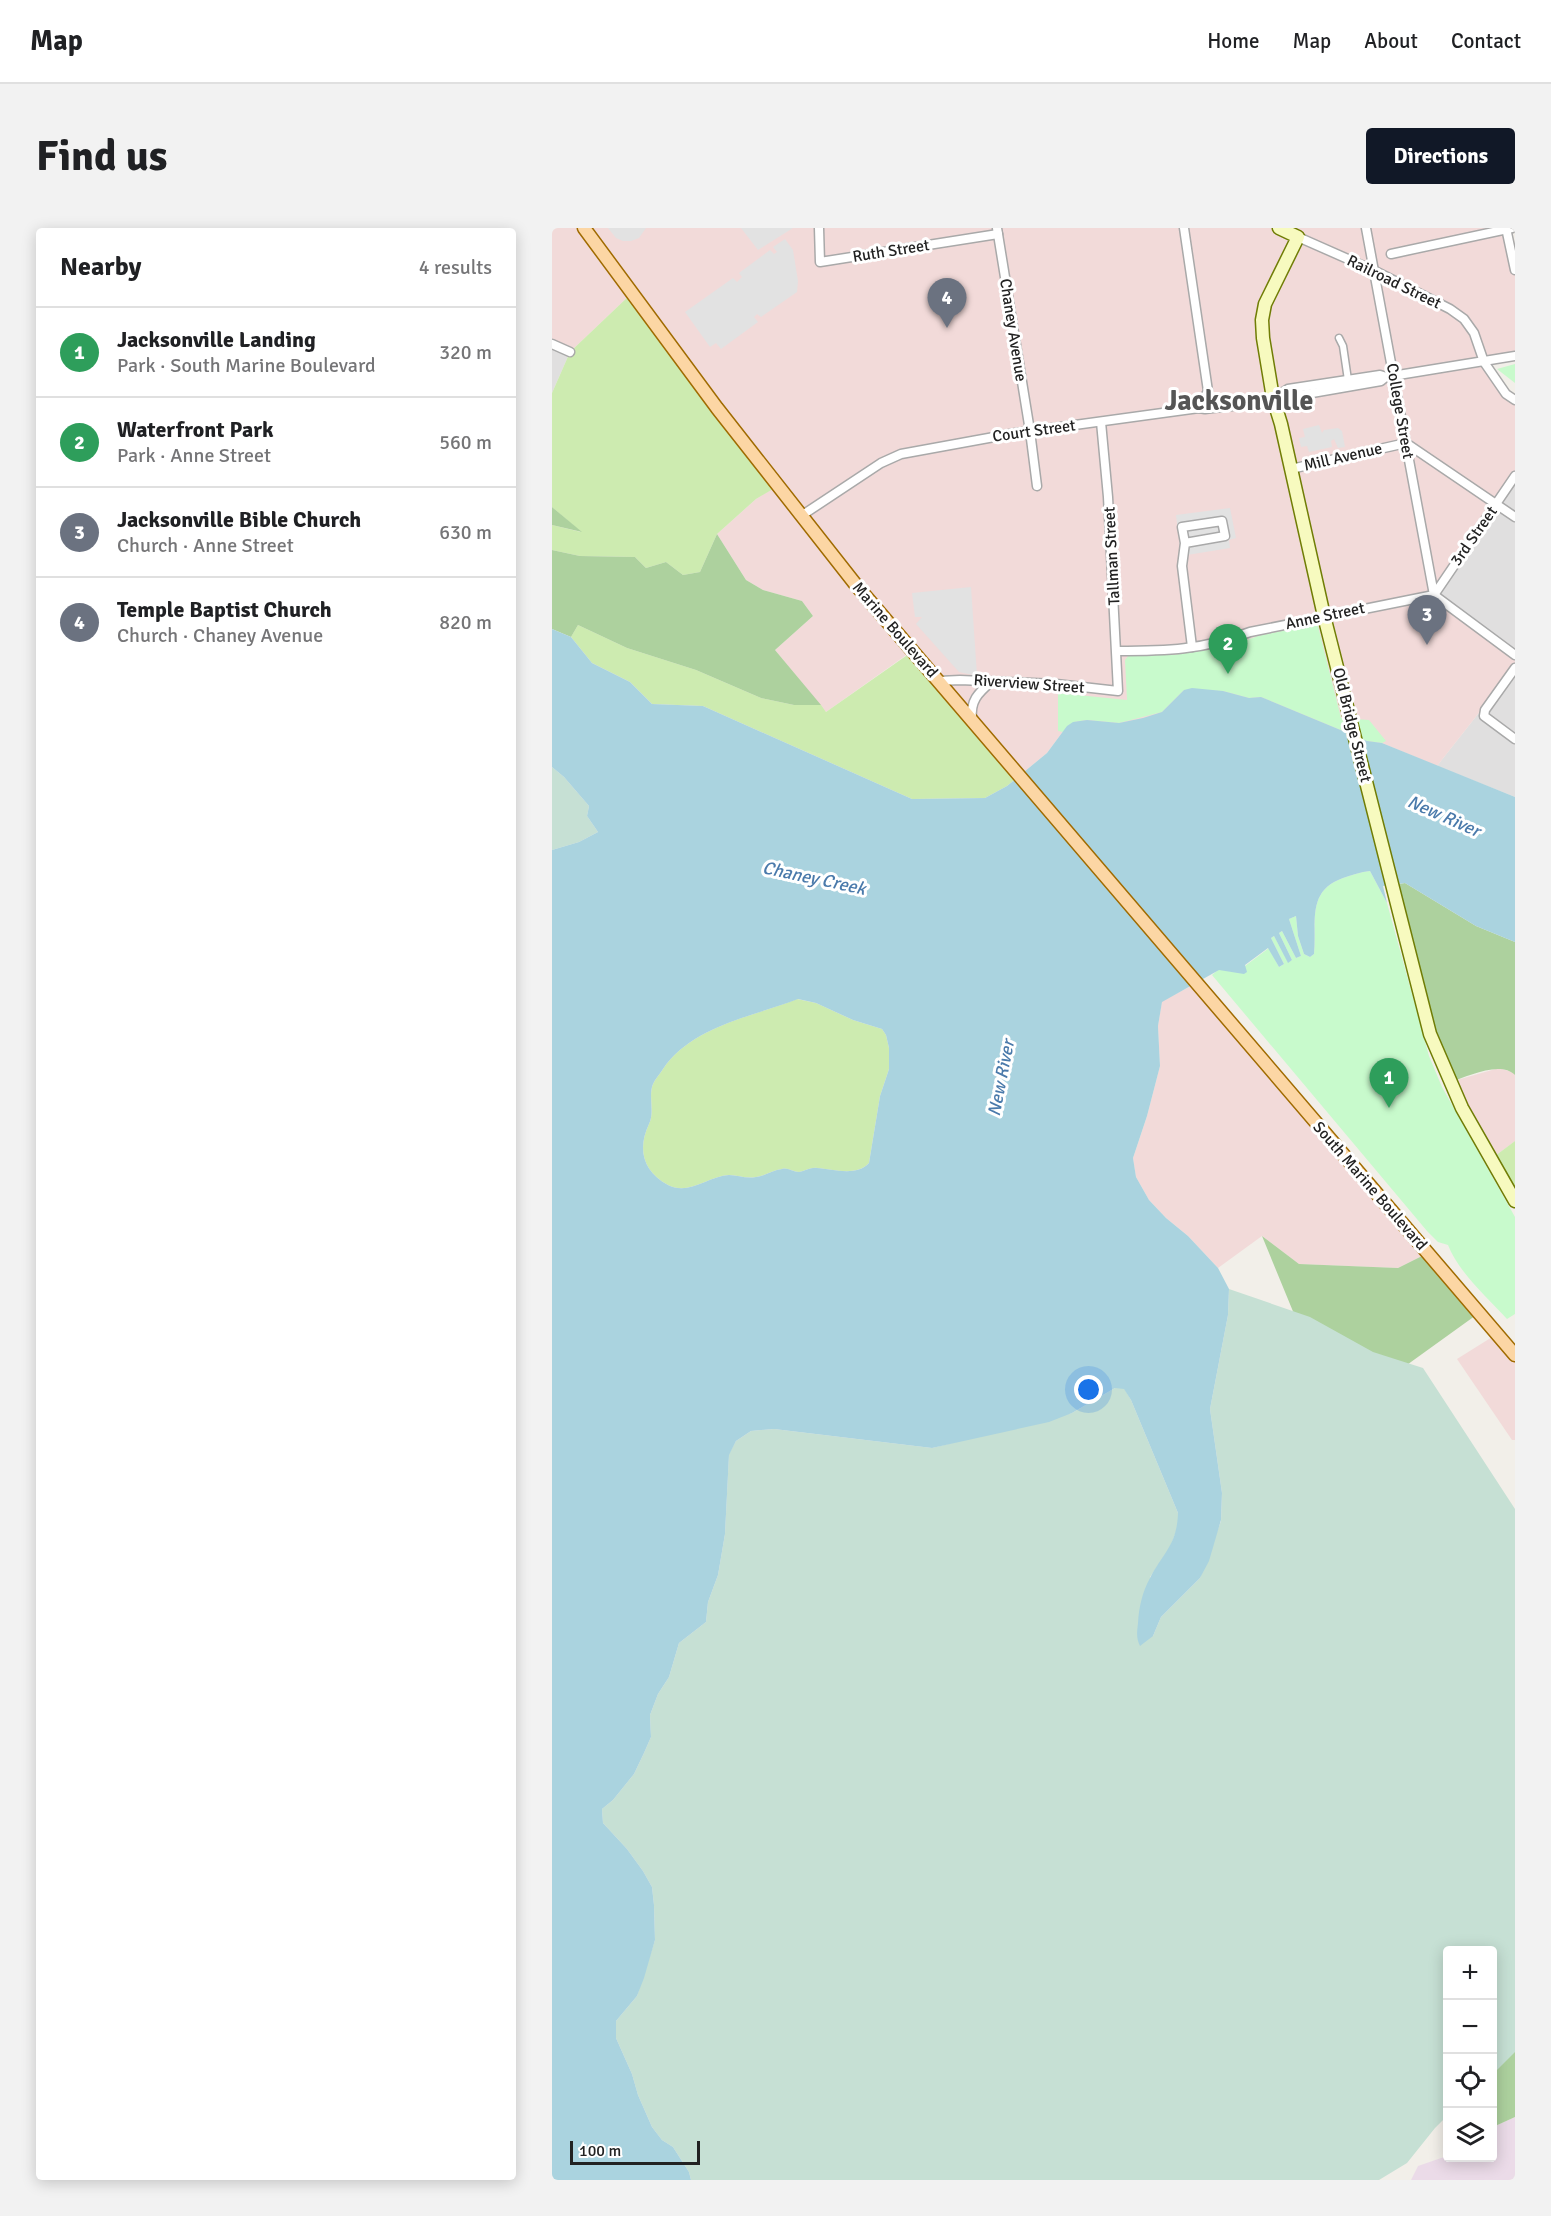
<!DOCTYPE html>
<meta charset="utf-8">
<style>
:root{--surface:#fff;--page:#f2f2f2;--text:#202124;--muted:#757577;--line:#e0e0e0;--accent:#111827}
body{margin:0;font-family:Signika,sans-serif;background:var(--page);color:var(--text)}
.controls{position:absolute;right:18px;bottom:18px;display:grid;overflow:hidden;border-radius:6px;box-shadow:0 3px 15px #0003}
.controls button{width:54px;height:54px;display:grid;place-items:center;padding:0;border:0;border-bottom:2px solid var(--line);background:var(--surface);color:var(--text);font:30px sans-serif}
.scale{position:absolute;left:18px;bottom:15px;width:130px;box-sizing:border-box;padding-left:6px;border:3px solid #222;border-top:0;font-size:16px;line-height:21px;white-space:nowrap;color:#222;-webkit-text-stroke:4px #fff;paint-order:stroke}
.you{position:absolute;left:537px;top:1162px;width:21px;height:21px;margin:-15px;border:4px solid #fff;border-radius:50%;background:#1a73e8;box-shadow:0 0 0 9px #1a73e833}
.badge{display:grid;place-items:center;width:39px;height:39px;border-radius:50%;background:var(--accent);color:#fff;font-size:20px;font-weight:700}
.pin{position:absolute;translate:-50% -50px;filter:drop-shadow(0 2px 3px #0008)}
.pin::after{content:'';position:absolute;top:32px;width:21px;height:18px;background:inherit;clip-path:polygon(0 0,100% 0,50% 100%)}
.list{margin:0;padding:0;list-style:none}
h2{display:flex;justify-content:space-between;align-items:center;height:78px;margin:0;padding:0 24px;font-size:26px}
h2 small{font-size:20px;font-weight:400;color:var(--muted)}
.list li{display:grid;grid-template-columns:39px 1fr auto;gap:18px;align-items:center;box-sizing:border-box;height:90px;padding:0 24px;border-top:2px solid var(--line)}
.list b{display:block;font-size:22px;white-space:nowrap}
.list p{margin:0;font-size:20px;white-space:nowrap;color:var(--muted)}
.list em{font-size:20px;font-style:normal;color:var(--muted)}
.icon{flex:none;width:33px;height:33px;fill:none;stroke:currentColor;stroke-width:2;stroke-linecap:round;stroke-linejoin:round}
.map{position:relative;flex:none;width:963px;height:1952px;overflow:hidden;border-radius:6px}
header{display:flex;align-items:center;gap:36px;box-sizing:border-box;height:84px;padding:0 30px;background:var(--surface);border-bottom:2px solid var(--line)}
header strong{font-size:28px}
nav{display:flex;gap:33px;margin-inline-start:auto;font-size:21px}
.intro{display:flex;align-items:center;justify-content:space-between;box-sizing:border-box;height:144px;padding:0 36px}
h1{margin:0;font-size:42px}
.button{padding:15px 27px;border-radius:6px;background:var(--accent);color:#fff;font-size:21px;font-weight:700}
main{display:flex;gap:36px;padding:0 36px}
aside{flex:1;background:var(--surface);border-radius:6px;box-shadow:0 3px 15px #0003}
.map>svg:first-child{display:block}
</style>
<header>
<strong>Map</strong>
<nav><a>Home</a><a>Map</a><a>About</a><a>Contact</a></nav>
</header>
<div class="intro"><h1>Find us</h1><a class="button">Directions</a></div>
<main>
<aside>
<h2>Nearby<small>4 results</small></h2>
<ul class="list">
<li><span class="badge" style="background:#2e9e5b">1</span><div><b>Jacksonville Landing</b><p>Park · South Marine Boulevard</p></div><em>320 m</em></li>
<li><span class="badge" style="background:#2e9e5b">2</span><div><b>Waterfront Park</b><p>Park · Anne Street</p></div><em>560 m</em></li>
<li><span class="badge" style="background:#6b7280">3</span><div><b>Jacksonville Bible Church</b><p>Church · Anne Street</p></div><em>630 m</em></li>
<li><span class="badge" style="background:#6b7280">4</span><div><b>Temple Baptist Church</b><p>Church · Chaney Avenue</p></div><em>820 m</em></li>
</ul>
</aside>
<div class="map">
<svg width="963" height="1952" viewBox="0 0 963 1952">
<rect width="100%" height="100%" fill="#f2efe9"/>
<g fill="#e0dfdf">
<path d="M 0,116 L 18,124 L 0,165 Z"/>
<path d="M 963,248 L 963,427 L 882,367 Z"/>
<path d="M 963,439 L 963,569 L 885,538 Z"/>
</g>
<g fill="#f2dad9">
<path d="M 0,0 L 960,0 L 955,1 L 963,42 L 963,128 L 933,134 L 963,172 L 963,248 L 882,367 L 963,427 L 963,439 L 885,538 L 830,515 L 515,498 L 495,525 L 467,548 L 360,423 L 274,484 L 223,422 L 261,388 L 250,373 L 211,362 L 194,352 L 165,306 L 204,271 L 225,258 L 80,65 L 18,124 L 0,116 Z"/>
<path d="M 645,755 L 876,1025 L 846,1040 L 747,1036 L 710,1008 L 666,1040 L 636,1008 L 614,990 L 597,972 L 584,949 L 581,930 L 595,888 L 608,838 L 606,798 L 610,773 Z"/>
<path d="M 947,840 L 960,844 L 963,847 L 963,913 L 939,931 L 898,854 Z"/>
<path d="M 945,1106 L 963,1127 L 963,1212 L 960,1212 L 905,1131 Z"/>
</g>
<path fill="#ebdbe8" d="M 963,1889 L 963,1952 L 859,1952 L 866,1938 L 895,1928 L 896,1930 L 940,1930 L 941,1899 Z"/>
<g fill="#cdebb0">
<path d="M 80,65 L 226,258 L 204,271 L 165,306 L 148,344 L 131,347 L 114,334 L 94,340 L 83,329 L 28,328 L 0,322 L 0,297 L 29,304 L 0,279 L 0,165 L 18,124 Z"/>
<path d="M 26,397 L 75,420 L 144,442 L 209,470 L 242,477 L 269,477 L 274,484 L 361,423 L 467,548 L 455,558 L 433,570 L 360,571 L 151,478 L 100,476 L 78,454 L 40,435 L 19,409 Z"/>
<path d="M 245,771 L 264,775 L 301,792 L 330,801 L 334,807 L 337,820 L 337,841 L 328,868 L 317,935 C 304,949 280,941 265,940 C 259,939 253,943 247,944 C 241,944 235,939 230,941 C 221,942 213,948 204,949 C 194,951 186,947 177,947 C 156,948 137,968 116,957 C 91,944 85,921 97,896 C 103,884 96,868 101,856 C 103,851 108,846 111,841 C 140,798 200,789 245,771 Z"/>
<path d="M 963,913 L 963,973 L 939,931 Z"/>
</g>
<g fill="#add19e">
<path d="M 0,279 L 30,304 L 0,297 Z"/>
<path d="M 165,306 L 194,352 L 211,362 L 250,373 L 261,388 L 223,422 L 269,477 L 242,477 L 209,470 L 144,442 L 75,420 L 26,397 L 19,409 L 0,401 L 0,322 L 28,328 L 83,329 L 94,340 L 114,334 L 131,347 L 148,344 Z"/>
<path d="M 853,655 L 924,698 L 963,714 L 963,847 C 948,832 915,849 898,854 L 840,657 Z"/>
<path d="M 710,1008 L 747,1036 L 846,1040 L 876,1025 L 927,1085 L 784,1188 Z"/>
<path d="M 940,1757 L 963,1823 L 963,1889 L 941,1899 Z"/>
</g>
<g fill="#c6e0d4">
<path d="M 0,539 L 12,549 L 37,578 L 35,588 L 46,604 L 27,614 L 0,622 Z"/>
<path d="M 677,1061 L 758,1089 L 821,1124 L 871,1140 L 963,1281 L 963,1824 L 941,1846 L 940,1722 L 896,1722 L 895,1888 L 883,1900 L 855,1935 L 827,1952 L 139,1952 L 137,1944 L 121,1919 L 110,1912 L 100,1899 L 86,1867 L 80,1846 L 64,1810 L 64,1793 L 85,1768 L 103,1712 L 102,1677 L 100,1659 L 91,1643 L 75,1621 L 51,1595 L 50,1581 L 61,1572 L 82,1546 L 92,1525 L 99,1509 L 98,1487 L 106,1466 L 117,1449 L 127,1415 L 154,1394 L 156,1374 L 166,1347 L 173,1306 L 177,1226 L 184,1213 L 199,1203 L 222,1201 L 380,1220 L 520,1185 L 563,1160 L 572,1160 L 579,1172 L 626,1285 L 626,1298 L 618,1320 L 598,1349 L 601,1408 L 609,1389 L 648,1350 L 669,1293 L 670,1265 L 658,1181 L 676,1087 Z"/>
</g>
<g fill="#c8facc">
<path d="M 963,136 L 963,155 L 945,141 Z"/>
<path d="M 763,396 L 766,398 L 789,490 L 817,492 L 834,513 L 830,515 L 815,513 L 709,469 L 697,470 L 671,463 L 632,462 L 610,484 L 567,495 L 535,492 L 522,494 L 511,504 L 506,503 L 506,465 L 575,472 L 573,432 L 577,427 L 620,427 L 675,419 L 706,408 Z"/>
<path d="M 818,643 L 835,675 L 877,828 L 890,859 L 963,989 L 963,1086 L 955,1091 C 935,1069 907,1045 896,1017 L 886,1014 L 875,1003 L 660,747 L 667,741 L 693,738 L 717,720 L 727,739 L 732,736 L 719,710 L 722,708 L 736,734 L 740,732 L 727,705 L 730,703 L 744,730 L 749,728 L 737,691 L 744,688 L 746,708 L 752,726 L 758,729 L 762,726 C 765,695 754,663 791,650 C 800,647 809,644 818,643 Z"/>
</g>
<g fill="#e2e2e2">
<path d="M 56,0 L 94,0 L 87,10 L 79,13 L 71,13 L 64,10 Z"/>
<path d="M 189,0 L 241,0 L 206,22 Z"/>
<path d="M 233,11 L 241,22 L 246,53 L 245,64 L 209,89 L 205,86 L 202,89 L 206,94 L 169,121 L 164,115 L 158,119 L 133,84 L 181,50 L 185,54 L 190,49 L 187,45 L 218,22 L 222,26 L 225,24 L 221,19 Z"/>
<path d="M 767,197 L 770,205 L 772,202 L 786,200 L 790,203 L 793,219 L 786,220 L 782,211 L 779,213 L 780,219 L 757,224 L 755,218 L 749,219 L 747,210 L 753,209 L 751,201 Z"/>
<path d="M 678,280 L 684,310 L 677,312 L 678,320 L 629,328 L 624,287 Z"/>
<path d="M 419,359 L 425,447 L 421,447 L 407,444 L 364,396 L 370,389 L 363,389 L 360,365 Z"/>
</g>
<path fill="#aad3df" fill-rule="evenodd" d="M 0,401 L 19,409 L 40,435 L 78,454 L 100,476 L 151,478 L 360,571 L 433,570 L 455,558 L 495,525 L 515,498 L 521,494 L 535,492 L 567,495 L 591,490 L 610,484 L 632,462 L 640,460 L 671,463 L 697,470 L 709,469 L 815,513 L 830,515 L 963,569 L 963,714 L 924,698 L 853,655 L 831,658 L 835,675 L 818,643 C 809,644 800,647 791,650 C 754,663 765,695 762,726 L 758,729 L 752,726 L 746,708 L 744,688 L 737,691 L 749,728 L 744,730 L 730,703 L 727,705 L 740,732 L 736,735 L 722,708 L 719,710 L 732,736 L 727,739 L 716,720 L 693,737 L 695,744 L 692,746 L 667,742 L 610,774 L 606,798 L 608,838 L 595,888 L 581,930 L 584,949 L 597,972 L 614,990 L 636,1008 L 666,1040 L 677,1061 L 676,1087 L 658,1181 L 670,1265 L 669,1292 L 657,1333 L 648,1350 L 609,1389 L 601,1408 L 588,1418 C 584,1410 585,1404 586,1395 C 587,1379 590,1365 598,1350 C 611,1325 625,1317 626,1285 L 579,1172 L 572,1161 L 563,1160 L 520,1185 L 497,1194 L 380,1220 L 222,1201 L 199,1203 L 184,1213 L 177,1227 L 173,1306 L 166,1347 L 156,1374 L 154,1394 L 127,1415 L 117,1449 L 106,1466 L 98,1487 L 99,1509 L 92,1525 L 82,1546 L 61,1572 L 50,1581 L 51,1595 L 75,1621 L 91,1643 L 100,1659 L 102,1677 L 103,1712 L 92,1750 L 85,1768 L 64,1793 L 64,1810 L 80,1846 L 86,1867 L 100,1899 L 110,1912 L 121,1919 L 137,1944 L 139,1952 L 0,1952 L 0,622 L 27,614 L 46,604 L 35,588 L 37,578 L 12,549 L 0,539 ZM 246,771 L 264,775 L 301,792 L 330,801 L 334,807 L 337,820 L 337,841 L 328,868 L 317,935 C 304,949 281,941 265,940 C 259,939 253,943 247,944 C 241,944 235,939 230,941 C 221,942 213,948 204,949 C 194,951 186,947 177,947 C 156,948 137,968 116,957 C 91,944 85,921 97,896 C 103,884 96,868 101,856 C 103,851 108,846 111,841 C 140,798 200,789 246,771 Z"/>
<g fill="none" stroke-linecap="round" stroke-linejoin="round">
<defs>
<path id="pedestrian" d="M 787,110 L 791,118 L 796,152"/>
<g id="minor">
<path d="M 267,0 L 268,34 L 446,6"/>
<path d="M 445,0 L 478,203 L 485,258"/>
<path d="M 632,0 L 656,163 L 647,180"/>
<path d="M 814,0 L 882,367"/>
<path d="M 954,0 L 963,42"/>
<path d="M 746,9 L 823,43 L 898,81 L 912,91 L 922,105 L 932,134 L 954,166 L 963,172"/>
<path d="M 839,26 L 960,0"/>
<path d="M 0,116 L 18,124"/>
<path d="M 732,167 L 737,169 L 829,153 L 834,149"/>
<path d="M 739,241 L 854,215 L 963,289"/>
<path d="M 249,288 L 329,235 L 349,226 L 464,205 L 647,180 L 653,181 C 683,177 712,178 736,161 L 828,147 L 834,149 L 963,128"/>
<path d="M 633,315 L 630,299 L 670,293 L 673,308 L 633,315 L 630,338 L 640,419"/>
<path d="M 882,367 L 963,248"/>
<path d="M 565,423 C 614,423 651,422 698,404 L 882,367 L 963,427"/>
<path d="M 963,440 L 933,482 L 932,488 L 963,511"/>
<path d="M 387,453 L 408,452 L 504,456 L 566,463 L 556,269 L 549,194"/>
<path d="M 420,491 C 418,473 426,465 439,454"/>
</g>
<path id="secondary" d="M 727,0 L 746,9 L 713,76 L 710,92 L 711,110 L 721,170 L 729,196 L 772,388 L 878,806 L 910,880 L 963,973"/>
<path id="primary" d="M 32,0 L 165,180 L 304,357 L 963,1127"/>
</defs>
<use href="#pedestrian" stroke="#a9a9a9" stroke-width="9"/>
<use href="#minor" stroke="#a9a9a9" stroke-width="11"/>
<use href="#secondary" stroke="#707d05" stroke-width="15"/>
<use href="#primary" stroke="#a06b00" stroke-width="15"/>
<use href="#pedestrian" stroke="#fff" stroke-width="6"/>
<use href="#minor" stroke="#fff" stroke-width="8"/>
<use href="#secondary" stroke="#f7fabf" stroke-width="12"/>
<use href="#primary" stroke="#fcd6a4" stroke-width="12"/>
</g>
<g text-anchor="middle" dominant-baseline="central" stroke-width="6" stroke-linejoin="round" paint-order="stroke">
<g font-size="16" fill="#222" stroke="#fff">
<text transform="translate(339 23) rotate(-9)">Ruth Street</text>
<text transform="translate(842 54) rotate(26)">Railroad Street</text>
<text transform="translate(461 102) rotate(81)">Chaney Avenue</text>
<text transform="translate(848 183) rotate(80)">College Street</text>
<text transform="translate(482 203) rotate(-8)">Court Street</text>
<text transform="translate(791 229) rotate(-13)">Mill Avenue</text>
<text transform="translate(922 308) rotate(-55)">3rd Street</text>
<text transform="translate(560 328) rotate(-93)">Tallman Street</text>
<text transform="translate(773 388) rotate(-12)">Anne Street</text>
<text transform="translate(343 402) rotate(49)">Marine Boulevard</text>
<text transform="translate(477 456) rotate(4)">Riverview Street</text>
<text transform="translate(800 497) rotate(76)">Old Bridge Street</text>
<text transform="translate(818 958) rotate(49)">South Marine Boulevard</text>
</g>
<g font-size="18" font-style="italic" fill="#4a7aab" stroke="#fff">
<text transform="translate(892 588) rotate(24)">New River</text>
<text transform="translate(262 650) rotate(12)">Chaney Creek</text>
<text transform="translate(449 850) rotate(-79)">New River</text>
</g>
<g font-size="28" font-weight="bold" fill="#555" stroke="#fff">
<text x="687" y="173">Jacksonville</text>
</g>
</g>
</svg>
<div class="controls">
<button>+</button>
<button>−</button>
<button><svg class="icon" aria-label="locate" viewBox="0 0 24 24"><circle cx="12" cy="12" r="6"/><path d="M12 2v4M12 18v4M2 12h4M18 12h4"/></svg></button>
<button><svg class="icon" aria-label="layers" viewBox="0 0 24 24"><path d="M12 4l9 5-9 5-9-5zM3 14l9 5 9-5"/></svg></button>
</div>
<div class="scale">100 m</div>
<div class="you"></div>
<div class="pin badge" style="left:837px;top:880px;background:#2e9e5b">1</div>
<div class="pin badge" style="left:676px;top:446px;background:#2e9e5b">2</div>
<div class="pin badge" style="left:875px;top:417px;background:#6b7280">3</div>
<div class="pin badge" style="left:395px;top:100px;background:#6b7280">4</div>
</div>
</main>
